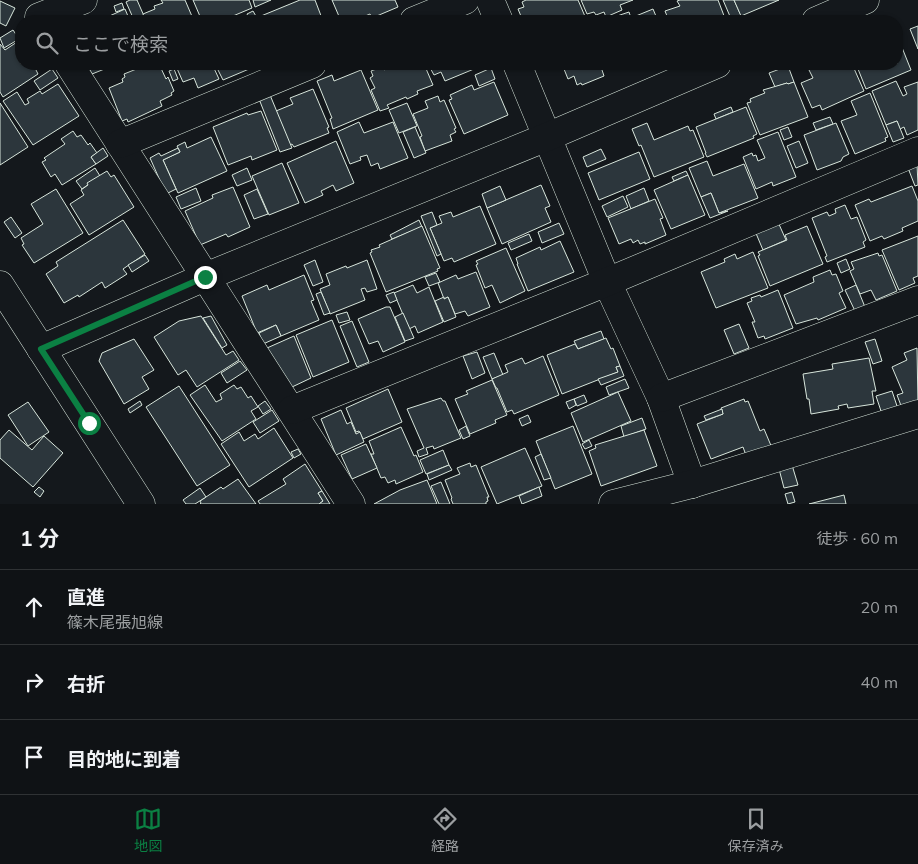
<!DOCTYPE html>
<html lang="ja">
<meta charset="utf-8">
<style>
:root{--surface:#0f1215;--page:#1d2022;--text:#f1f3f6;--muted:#9b9ea0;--line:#2f3234;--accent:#0b8043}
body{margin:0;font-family:Mulish,"Noto Sans JP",sans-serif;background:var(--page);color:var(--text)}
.stop{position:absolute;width:15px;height:15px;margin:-11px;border:4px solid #0b8043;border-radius:50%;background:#fff}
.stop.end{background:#0b8043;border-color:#fff;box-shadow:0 1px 5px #0008}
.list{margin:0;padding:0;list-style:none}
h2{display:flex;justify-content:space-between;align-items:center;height:65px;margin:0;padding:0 20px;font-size:21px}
h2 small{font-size:16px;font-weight:400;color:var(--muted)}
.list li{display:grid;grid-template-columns:32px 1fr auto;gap:15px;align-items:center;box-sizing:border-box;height:75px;padding:0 20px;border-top:1px solid var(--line)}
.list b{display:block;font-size:19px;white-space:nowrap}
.list p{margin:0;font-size:16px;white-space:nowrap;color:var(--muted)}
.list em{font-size:16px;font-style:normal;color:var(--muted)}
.icon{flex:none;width:28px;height:28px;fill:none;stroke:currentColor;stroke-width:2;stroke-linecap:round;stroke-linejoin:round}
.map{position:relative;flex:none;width:918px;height:504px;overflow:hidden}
.search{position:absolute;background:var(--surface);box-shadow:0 1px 4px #0004;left:15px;right:15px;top:15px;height:55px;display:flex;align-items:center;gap:12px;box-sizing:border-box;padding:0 18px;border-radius:20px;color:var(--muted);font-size:19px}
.sheet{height:290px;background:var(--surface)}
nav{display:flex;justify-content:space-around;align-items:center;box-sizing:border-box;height:70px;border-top:1px solid var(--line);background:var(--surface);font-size:14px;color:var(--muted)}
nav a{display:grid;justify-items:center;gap:2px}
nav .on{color:var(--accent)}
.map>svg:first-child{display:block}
</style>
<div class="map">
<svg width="918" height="504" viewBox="0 0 918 504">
<rect width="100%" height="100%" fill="#14181c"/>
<g fill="#2c363c" stroke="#d8e6dc">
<path d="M 130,0 L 137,0 L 144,16 L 134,20 L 126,2 Z"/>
<path d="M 161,0 L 185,0 L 194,21 L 146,21 L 143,14 L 155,9 L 154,6 L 163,3 Z"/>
<path d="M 193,0 L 249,0 L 252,8 L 221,21 L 202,21 Z"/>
<path d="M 253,0 L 271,0 L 255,7 Z"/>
<path d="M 300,0 L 315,0 L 323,21 L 264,21 L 261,16 Z"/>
<path d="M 332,0 L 395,0 L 398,7 L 372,18 L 370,14 L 353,21 L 341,21 Z"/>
<path d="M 526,0 L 578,0 L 587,21 L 523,21 L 518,9 L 524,7 L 522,2 Z"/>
<path d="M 581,0 L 633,0 L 620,5 L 622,10 L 606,17 L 604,12 L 596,15 L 594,12 L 587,14 Z"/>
<path d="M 680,0 L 718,0 L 726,21 L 669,21 L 665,11 L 680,6 L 677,1 Z"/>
<path d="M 723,0 L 734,0 L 743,20 L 732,21 Z"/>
<path d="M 734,0 L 779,0 L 741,16 Z"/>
<path d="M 0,1 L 15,8 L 6,26 L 0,23 Z"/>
<path d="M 122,3 L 124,9 L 116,12 L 114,6 Z"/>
<path d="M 125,9 L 130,21 L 104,21 L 106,20 L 105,18 Z"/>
<path d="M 653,9 L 658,21 L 619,21 L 617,16 L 629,12 L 631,18 Z"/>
<path d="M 253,11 L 257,18 L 250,21 L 247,14 Z"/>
<path d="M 918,26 L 918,49 L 910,29 Z"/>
<path d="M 13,30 L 19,39 L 4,48 L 0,38 Z"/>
<path d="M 897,35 L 911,70 L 866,89 L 856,64 L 897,64 Z"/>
<path d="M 20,40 L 21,64 L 36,64 L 37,66 L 35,68 L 38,74 L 3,97 L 0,92 L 0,44 L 5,50 Z"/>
<path d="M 87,64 L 117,64 L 92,74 Z"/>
<path d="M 149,64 L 156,65 L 159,64 L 166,79 L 168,77 L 174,91 L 171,93 L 172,95 L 160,101 L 162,106 L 128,122 L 127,119 L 122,121 L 109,88 L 123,82 L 122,79 L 125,77 L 124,74 Z"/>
<path d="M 175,64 L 212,64 L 219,79 L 198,88 L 194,78 L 183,82 Z"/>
<path d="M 215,64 L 261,64 L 223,80 Z"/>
<path d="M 388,64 L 424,64 L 433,85 L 417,91 L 418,94 L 407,99 L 406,97 L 387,105 L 389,108 L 380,111 L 371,90 L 375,88 L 370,78 L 373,76 L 371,71 L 382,67 L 384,70 L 389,67 Z"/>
<path d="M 428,64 L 486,64 L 445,81 L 441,72 L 434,75 Z"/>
<path d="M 562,64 L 600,64 L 604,76 L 582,85 L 581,83 L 577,85 L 574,76 L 568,79 Z"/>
<path d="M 824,64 L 852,64 L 864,91 L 822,110 L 820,105 L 812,108 L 801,83 L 813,78 L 809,70 Z"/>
<path d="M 788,66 L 794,82 L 788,84 L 787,83 L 775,87 L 769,73 Z"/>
<path d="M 491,68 L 495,79 L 479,86 L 475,75 Z"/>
<path d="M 52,69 L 58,78 L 40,90 L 34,81 Z"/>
<path d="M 174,69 L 178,79 L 173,81 L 169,71 Z"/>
<path d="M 361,70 L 378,110 L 333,129 L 330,119 L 332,118 L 317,81 L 332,75 L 334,81 Z"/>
<path d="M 896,81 L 903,96 L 907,94 L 904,87 L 918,82 L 918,130 L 907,135 L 904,127 L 900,129 L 897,121 L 886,125 L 872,91 Z"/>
<path d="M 494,82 L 508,115 L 464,134 L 449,100 L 452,99 L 450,95 L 472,85 L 474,90 Z"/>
<path d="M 794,82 L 808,117 L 760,135 L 747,103 L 751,102 L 750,99 L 765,93 L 763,90 L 787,83 L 788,84 Z"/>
<path d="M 58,84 L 79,116 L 33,145 L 3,101 L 17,92 L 25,105 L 29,103 L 27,99 L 40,91 L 42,94 Z"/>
<path d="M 313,89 L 329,127 L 327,128 L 329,133 L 294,147 L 292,144 L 290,145 L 276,111 L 293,104 L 290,98 Z"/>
<path d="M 870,93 L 888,137 L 885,138 L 886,141 L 855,154 L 841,121 L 857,115 L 851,101 Z"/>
<path d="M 270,95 L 292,148 L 280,152 L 259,99 Z"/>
<path d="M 438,96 L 440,102 L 444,100 L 456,128 L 454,129 L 456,132 L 450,135 L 452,141 L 425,151 L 420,137 L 422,136 L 413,114 L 428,108 L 425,101 Z"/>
<path d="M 0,103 L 28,147 L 0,165 Z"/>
<path d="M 407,103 L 417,126 L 399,133 L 389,110 Z"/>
<path d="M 731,107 L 733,112 L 716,119 L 714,114 Z"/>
<path d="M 746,107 L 757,134 L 753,136 L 754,138 L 707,157 L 705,153 L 706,153 L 696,127 Z"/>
<path d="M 261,111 L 277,150 L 252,160 L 251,156 L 228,165 L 213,127 L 247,113 L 248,115 Z"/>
<path d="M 830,117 L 833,124 L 816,130 L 813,123 Z"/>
<path d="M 897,121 L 904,138 L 893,142 L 886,125 Z"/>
<path d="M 359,122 L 364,133 L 393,122 L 408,158 L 380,169 L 378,163 L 371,166 L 367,155 L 360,157 L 361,160 L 350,164 L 337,132 Z"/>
<path d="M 647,123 L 654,140 L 688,126 L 690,131 L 693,130 L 704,157 L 654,177 L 641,145 L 639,146 L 632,129 Z"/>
<path d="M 836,123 L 849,154 L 843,157 L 841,161 L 817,170 L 804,135 Z"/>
<path d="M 415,127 L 426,153 L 414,158 L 403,132 Z"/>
<path d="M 788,127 L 792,137 L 784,140 L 780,130 Z"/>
<path d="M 73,131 L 77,137 L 81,135 L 88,145 L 90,143 L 97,153 L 91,157 L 96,164 L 62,185 L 55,174 L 51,177 L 42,162 L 46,160 L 44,158 L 65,144 L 61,139 Z"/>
<path d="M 778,132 L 796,177 L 773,186 L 772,182 L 756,189 L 743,157 L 752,153 L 753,156 L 756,155 L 758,161 L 765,158 L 757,140 Z"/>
<path d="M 211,137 L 227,171 L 178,193 L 163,160 L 180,152 L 177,146 L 185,142 L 187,148 Z"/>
<path d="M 336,141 L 354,183 L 336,191 L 333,185 L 321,191 L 323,195 L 305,203 L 287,163 Z"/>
<path d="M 799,141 L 808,163 L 796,168 L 787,146 Z"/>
<path d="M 103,148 L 108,156 L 96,164 L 91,157 Z"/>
<path d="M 178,148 L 180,152 L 163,160 L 176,189 L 166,194 L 150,158 L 159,153 L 161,156 Z"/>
<path d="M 601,149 L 606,159 L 587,167 L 583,157 Z"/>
<path d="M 639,152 L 650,179 L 599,200 L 588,173 Z"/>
<path d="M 707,161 L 713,176 L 744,164 L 758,198 L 719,213 L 711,193 L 701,197 L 689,168 Z"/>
<path d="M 282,163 L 299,203 L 269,215 L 252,176 Z"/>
<path d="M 917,164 L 918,185 L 915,186 L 908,168 Z"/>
<path d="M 95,168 L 100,176 L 82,189 L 76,181 Z"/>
<path d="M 247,168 L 252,180 L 237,186 L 232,175 Z"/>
<path d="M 107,171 L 111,177 L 114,175 L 134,207 L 89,235 L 70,204 L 84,195 L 81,190 L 88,185 L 87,183 Z"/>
<path d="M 686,171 L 688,175 L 674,181 L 672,177 Z"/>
<path d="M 688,175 L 705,215 L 671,229 L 654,190 Z"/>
<path d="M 541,185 L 550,206 L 545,208 L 551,222 L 502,244 L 487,208 Z"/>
<path d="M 500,186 L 506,200 L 487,208 L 482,194 Z"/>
<path d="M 912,186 L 918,201 L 918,221 L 902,228 L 903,231 L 884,239 L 882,236 L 870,241 L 855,205 L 869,199 L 871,202 Z"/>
<path d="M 233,187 L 250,227 L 228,237 L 226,234 L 200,245 L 185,211 L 213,198 L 212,195 Z"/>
<path d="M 196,188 L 201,201 L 181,209 L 176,197 Z"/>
<path d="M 644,188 L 649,201 L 631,209 L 626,196 Z"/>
<path d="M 56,189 L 83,233 L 34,263 L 22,245 L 24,244 L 21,238 L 43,224 L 31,204 Z"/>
<path d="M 257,189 L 268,214 L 254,219 L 244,195 Z"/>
<path d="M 711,193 L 719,213 L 728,211 L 710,218 L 701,197 Z"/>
<path d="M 623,196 L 628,207 L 607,217 L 602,206 Z"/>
<path d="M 655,199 L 663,218 L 660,219 L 666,235 L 645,244 L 645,242 L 640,244 L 638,240 L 633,243 L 631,239 L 619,244 L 608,218 Z"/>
<path d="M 845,205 L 851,219 L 857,217 L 866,240 L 863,242 L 865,247 L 827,262 L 825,257 L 827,256 L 812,218 L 827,212 L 829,216 L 836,213 L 835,209 Z"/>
<path d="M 480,206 L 496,244 L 454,262 L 452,258 L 444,261 L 430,228 L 442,223 L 439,216 L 451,212 L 453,217 Z"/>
<path d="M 432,212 L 437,225 L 430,228 L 441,254 L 437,256 L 421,216 Z"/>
<path d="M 11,217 L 22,233 L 15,238 L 4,222 Z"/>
<path d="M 123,220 L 145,254 L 123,269 L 127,274 L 105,288 L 102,282 L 79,297 L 78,295 L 64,303 L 46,274 L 58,266 L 56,262 Z"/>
<path d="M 419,220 L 422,227 L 392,239 L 390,235 Z"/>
<path d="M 778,222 L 786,240 L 763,250 L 755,231 Z"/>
<path d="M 559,223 L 564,234 L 542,243 L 538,232 Z"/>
<path d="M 422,226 L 440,268 L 437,269 L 438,271 L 386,292 L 370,253 L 372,252 L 371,250 L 380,247 L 379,245 Z"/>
<path d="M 807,226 L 823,264 L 770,286 L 758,256 L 760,255 L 758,252 L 787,240 L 785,235 Z"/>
<path d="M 529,234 L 532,241 L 511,250 L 508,243 Z"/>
<path d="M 918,236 L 918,276 L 913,278 L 915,283 L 899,290 L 882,250 Z"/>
<path d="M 560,241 L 574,272 L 528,291 L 517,264 L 518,264 L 516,258 L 540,247 L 541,250 Z"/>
<path d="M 506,248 L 525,291 L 500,303 L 492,285 L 485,288 L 476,265 L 478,264 L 476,261 Z"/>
<path d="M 753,252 L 768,288 L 716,308 L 701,272 L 725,262 L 724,259 L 735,254 L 737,259 Z"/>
<path d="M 878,253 L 879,256 L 882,255 L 897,291 L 876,300 L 871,290 L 860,294 L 850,271 L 854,269 L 851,262 Z"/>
<path d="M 145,255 L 149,261 L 132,272 L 128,265 Z"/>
<path d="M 846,259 L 850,269 L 841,273 L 837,263 Z"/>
<path d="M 315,260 L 323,282 L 313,286 L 304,265 Z"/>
<path d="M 367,260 L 377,289 L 367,292 L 365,288 L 361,289 L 365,300 L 330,314 L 320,289 L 330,285 L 326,274 L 346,266 L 347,268 Z"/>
<path d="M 830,270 L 832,275 L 836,274 L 843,291 L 839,293 L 846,308 L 818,320 L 817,318 L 796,324 L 784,295 L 814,282 L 813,277 Z"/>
<path d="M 476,272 L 490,307 L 468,316 L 465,311 L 455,314 L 448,297 L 444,299 L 438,283 L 456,275 L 458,279 Z"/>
<path d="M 436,273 L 440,282 L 429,286 L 425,277 Z"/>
<path d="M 304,275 L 314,300 L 311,301 L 319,320 L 281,336 L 276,325 L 257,333 L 242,296 L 267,285 L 269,290 Z"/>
<path d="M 413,285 L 417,293 L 429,287 L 443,322 L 418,333 L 415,326 L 409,329 L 394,293 Z"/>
<path d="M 856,285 L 865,307 L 855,311 L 845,290 Z"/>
<path d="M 778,290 L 793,328 L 765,339 L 764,336 L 758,338 L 752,322 L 755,322 L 747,303 L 752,301 L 751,298 L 760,295 L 761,297 Z"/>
<path d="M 321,292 L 330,313 L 324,315 L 316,294 Z"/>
<path d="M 394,292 L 397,300 L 390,303 L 386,295 Z"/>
<path d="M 444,297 L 444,299 L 448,297 L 456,317 L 444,322 L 435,301 Z"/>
<path d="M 386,307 L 390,307 L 405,342 L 383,352 L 378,341 L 369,344 L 358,319 Z"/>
<path d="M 347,312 L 350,320 L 339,323 L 336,315 Z"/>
<path d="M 403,313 L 414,338 L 405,341 L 395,317 Z"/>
<path d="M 201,316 L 226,355 L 233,351 L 239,360 L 197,387 L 186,370 L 178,375 L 154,337 L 179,321 Z"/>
<path d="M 211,316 L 227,345 L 222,348 L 203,318 Z"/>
<path d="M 332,320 L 349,362 L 313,377 L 296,335 Z"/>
<path d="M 352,321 L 369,362 L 357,367 L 340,326 Z"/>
<path d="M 739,324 L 749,348 L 734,354 L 724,330 Z"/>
<path d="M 276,325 L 281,336 L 263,344 L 259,333 Z"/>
<path d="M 601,331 L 604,339 L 578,349 L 574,341 Z"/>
<path d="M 294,336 L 311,378 L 292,387 L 267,348 Z"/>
<path d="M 606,338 L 611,349 L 613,348 L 620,366 L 616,367 L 618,372 L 562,394 L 547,355 L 575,344 L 578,349 Z"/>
<path d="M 134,339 L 154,370 L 142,377 L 149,389 L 124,404 L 99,361 L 102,353 Z"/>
<path d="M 875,339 L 882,361 L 873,364 L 865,342 Z"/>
<path d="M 917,348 L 918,407 L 903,411 L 897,395 L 903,393 L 892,367 L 907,360 L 904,353 Z"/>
<path d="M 477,352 L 485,373 L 472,379 L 463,356 Z"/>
<path d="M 494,353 L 503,375 L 492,379 L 483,357 Z"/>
<path d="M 543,356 L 559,395 L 514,414 L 512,410 L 507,412 L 497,388 L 496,388 L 492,379 L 508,372 L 505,365 L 522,358 L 525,364 Z"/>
<path d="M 869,358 L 876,391 L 872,391 L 874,404 L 848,408 L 847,404 L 838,406 L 839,409 L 811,414 L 809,399 L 807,399 L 803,374 L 833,369 L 832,364 Z"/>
<path d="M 240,361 L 247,370 L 227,383 L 221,373 Z"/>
<path d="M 620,366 L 624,376 L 601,385 L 598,379 L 618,372 L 616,367 Z"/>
<path d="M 625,379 L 629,388 L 609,395 L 606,387 Z"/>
<path d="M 492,380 L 507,415 L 495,420 L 496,423 L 470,434 L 455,399 L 468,394 L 466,391 Z"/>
<path d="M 205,385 L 216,402 L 222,399 L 220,394 L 234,385 L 237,389 L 241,387 L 248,398 L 251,396 L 258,407 L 251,411 L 256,419 L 222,441 L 190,395 Z"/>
<path d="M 179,386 L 230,465 L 197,486 L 146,407 Z"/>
<path d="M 388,389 L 402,422 L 363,439 L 359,431 L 356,432 L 346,408 Z"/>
<path d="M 892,391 L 899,412 L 883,417 L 876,396 Z"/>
<path d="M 618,392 L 631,421 L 583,442 L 571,413 Z"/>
<path d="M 584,395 L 587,402 L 577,406 L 574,399 Z"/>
<path d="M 441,398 L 443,401 L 445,401 L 461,438 L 434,449 L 433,446 L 426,448 L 428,454 L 419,457 L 417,451 L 424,448 L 407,409 Z"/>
<path d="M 574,399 L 576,405 L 569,409 L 566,402 Z"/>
<path d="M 744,399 L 745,402 L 748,401 L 760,431 L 764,429 L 772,448 L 747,458 L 743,447 L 711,459 L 697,424 L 723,414 L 721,408 Z"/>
<path d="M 140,401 L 142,405 L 130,413 L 128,409 Z"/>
<path d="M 265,401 L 271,409 L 263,414 L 258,406 Z"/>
<path d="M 28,402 L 49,432 L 28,446 L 8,415 Z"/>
<path d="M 722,409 L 723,414 L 706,420 L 704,416 Z"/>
<path d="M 272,410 L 279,421 L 260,433 L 253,422 Z"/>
<path d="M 341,410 L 347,424 L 351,422 L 356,434 L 360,432 L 364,442 L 336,455 L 321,419 Z"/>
<path d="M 528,415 L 531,422 L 522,426 L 519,419 Z"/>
<path d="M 642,418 L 646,429 L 624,437 L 621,426 Z"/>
<path d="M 466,426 L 470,436 L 463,439 L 459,430 Z"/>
<path d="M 573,426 L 592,474 L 555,489 L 536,441 Z"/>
<path d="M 401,427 L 414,456 L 416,455 L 423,472 L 396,484 L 395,480 L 388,483 L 385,477 L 381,478 L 371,454 L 374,454 L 369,441 Z"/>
<path d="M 274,428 L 293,458 L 249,487 L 221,444 L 239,432 L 244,441 L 255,434 L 258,439 Z"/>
<path d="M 9,430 L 32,450 L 44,436 L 63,453 L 33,487 L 0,458 L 0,440 Z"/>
<path d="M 644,430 L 657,466 L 601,486 L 589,451 L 596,448 L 595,445 Z"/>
<path d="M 589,440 L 592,446 L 585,449 L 582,444 Z"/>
<path d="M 366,444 L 377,468 L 352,479 L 341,455 Z"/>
<path d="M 525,448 L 542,486 L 497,504 L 481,467 Z"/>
<path d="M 298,449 L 301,454 L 294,458 L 291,452 Z"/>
<path d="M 443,450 L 449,465 L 426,474 L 420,460 Z"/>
<path d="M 541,454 L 551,478 L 544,480 L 535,457 Z"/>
<path d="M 470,463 L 471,467 L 476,465 L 489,497 L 487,497 L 488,501 L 486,502 L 486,504 L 453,504 L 451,499 L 452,498 L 445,480 L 460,474 L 457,468 Z"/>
<path d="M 305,464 L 322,491 L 318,493 L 323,501 L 319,504 L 260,504 L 258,501 L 286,484 L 283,479 Z"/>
<path d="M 449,465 L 452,470 L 429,480 L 427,474 Z"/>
<path d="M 792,465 L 798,485 L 784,488 L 779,469 Z"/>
<path d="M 238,479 L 256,504 L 200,504 L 201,503 L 200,501 L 221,487 L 223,489 Z"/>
<path d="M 427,480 L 437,504 L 374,504 L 400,490 Z"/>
<path d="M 441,482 L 450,504 L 439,504 L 431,486 Z"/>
<path d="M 39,487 L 44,491 L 40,497 L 34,492 Z"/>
<path d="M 539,487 L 542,496 L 522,504 L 519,496 Z"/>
<path d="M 200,488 L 206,497 L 195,504 L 186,504 L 183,500 Z"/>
<path d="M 322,491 L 330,504 L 319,504 L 323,501 L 318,493 Z"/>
<path d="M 792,492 L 795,502 L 788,504 L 785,494 Z"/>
<path d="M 844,495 L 846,504 L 809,504 Z"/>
</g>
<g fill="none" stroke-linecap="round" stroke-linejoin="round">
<defs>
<g id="minor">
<path d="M 490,0 L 499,21"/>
<path d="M 39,17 L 83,0"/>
<path d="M 414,21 L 465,0"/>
<path d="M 816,21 L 865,0"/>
<path d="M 69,64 L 351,504"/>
<path d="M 517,64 L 607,282 L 661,398 L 692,484"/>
<path d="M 120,144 L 312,64"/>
<path d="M 41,349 L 205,277 L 547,137 L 717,64"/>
<path d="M 661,398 L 918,300"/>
<path d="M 292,410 L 607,282 L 918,151"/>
<path d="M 613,504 L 692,484 L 918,414"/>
</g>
<path id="major" d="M 0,285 L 141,504"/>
</defs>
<use href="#minor" stroke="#d8e6dc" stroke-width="29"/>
<use href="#major" stroke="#d8e6dc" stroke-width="29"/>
<use href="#minor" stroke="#14181c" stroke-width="28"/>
<use href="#major" stroke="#14181c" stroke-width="28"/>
</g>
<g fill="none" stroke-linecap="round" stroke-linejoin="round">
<path stroke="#0b8043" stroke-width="6" d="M 89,423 L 41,349 L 205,277"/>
</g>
</svg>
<div class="stop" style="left:89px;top:423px"></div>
<div class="stop end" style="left:205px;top:277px"></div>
<div class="search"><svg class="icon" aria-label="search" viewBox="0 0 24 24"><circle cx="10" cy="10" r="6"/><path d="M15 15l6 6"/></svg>ここで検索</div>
</div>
<section class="sheet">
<h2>1 分<small>徒歩 · 60 m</small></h2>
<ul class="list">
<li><svg class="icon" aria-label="ahead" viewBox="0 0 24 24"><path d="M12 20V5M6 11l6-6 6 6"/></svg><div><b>直進</b><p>篠木尾張旭線</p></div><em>20 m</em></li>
<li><svg class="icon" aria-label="right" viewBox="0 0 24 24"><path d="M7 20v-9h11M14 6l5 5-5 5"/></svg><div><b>右折</b></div><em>40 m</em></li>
<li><svg class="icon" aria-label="arrive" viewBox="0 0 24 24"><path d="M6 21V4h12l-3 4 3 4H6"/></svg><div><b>目的地に到着</b></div></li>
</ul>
</section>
<nav>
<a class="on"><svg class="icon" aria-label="map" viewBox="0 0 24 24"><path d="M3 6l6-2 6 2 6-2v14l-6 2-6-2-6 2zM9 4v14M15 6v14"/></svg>地図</a>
<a><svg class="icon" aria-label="directions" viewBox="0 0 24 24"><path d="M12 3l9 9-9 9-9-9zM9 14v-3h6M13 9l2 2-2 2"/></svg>経路</a>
<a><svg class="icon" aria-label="saved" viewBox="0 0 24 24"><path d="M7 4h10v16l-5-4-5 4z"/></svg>保存済み</a>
</nav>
